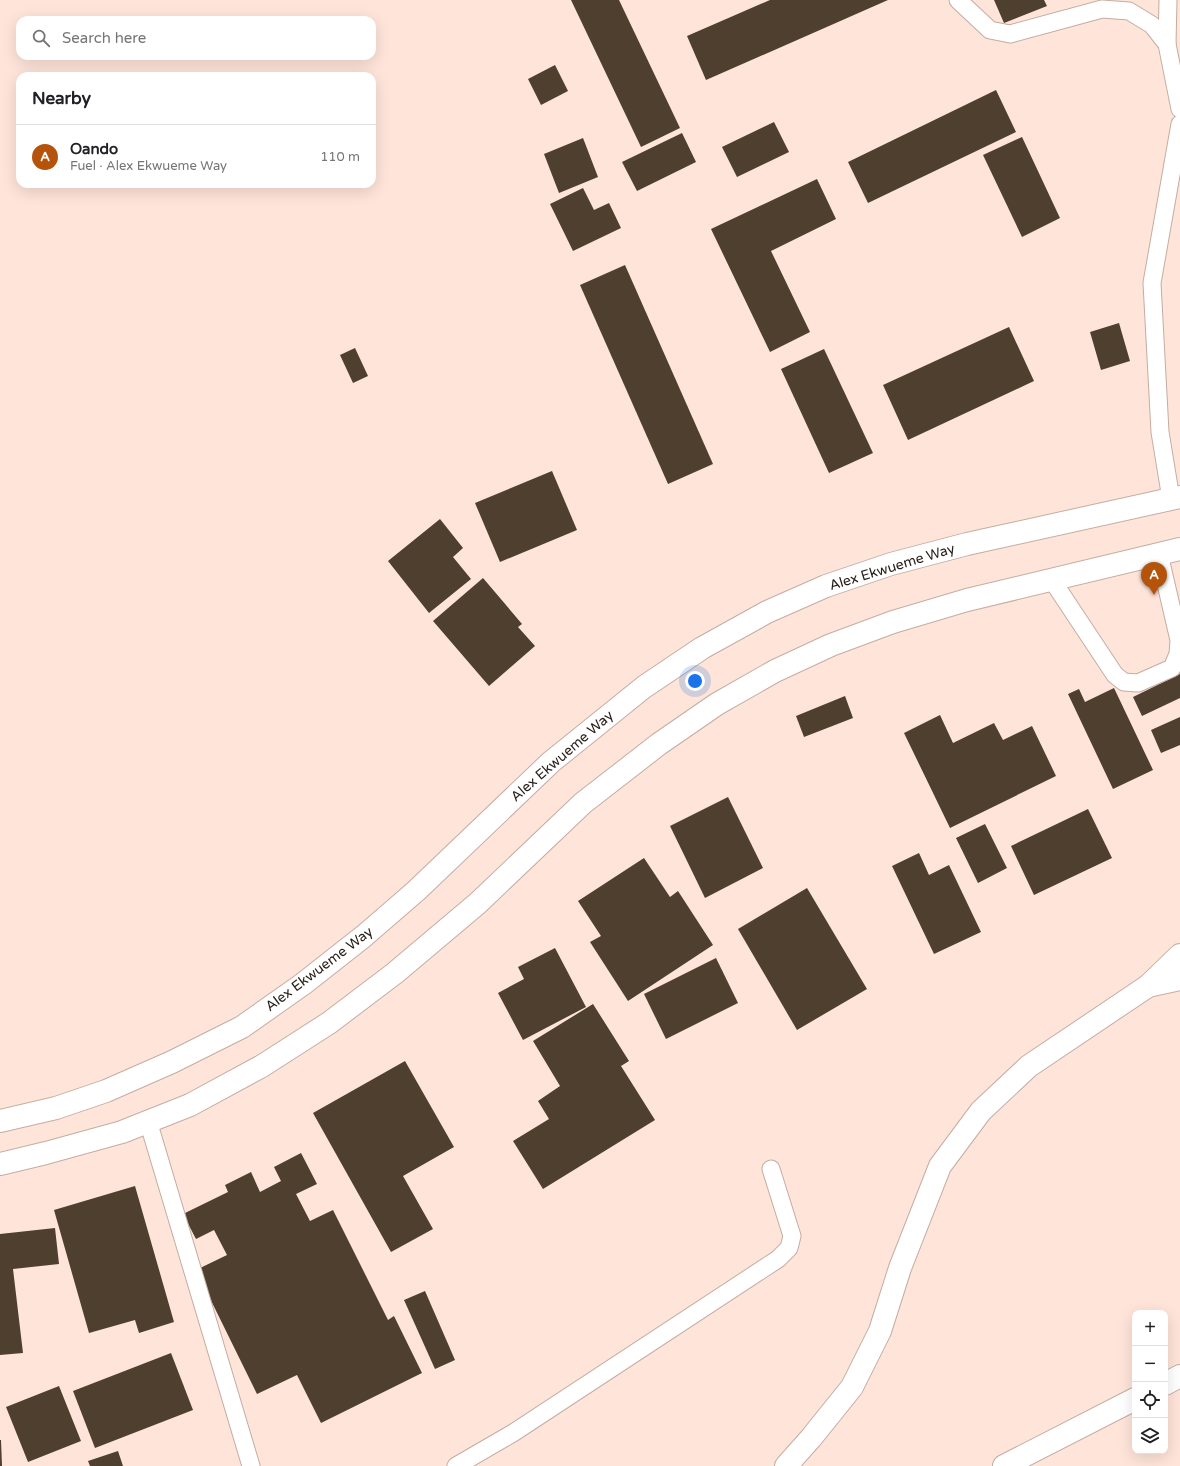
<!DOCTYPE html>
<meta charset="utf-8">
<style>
:root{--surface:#fff;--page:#f6f6f6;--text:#202124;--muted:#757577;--line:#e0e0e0;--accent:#b45309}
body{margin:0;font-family:"Varela Round",sans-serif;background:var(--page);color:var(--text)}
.controls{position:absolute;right:12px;bottom:12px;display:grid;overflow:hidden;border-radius:8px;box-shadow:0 4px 16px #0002}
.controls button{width:36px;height:36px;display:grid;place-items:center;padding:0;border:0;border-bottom:1px solid var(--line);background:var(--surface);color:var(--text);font:20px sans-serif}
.you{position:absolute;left:695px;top:681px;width:14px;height:14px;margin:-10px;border:3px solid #fff;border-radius:50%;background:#1a73e8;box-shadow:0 0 0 6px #1a73e833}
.badge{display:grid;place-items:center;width:26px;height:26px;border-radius:50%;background:var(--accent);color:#fff;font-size:13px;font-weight:700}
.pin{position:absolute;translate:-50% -33px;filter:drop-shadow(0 1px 2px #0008)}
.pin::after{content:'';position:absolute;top:21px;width:14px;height:12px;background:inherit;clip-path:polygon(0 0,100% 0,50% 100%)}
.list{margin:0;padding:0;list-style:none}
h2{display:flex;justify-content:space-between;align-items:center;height:52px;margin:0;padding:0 16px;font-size:17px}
h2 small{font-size:13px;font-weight:400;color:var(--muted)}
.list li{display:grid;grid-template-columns:26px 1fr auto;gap:12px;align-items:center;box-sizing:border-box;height:64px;padding:0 16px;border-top:1px solid var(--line)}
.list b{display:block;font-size:15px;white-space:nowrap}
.list p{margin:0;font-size:13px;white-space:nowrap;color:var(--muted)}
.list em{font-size:13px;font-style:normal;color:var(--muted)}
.icon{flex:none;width:22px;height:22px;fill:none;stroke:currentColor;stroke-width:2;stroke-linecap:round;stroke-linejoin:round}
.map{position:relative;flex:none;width:1180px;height:1466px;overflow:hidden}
.search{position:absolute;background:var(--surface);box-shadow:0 4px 16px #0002;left:16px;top:16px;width:360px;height:44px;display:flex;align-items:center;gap:10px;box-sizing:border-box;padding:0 14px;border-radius:12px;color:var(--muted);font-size:15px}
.panel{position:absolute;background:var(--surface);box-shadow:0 4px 16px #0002;left:16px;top:72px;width:360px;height:116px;border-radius:12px}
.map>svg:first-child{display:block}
</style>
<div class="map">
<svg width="1180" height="1466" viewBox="0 0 1180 1466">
<rect width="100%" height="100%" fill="#fee4d9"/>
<g fill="#4e3f2f">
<path d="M 571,0 L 619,0 L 680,128 L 641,147 Z"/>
<path d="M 770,0 L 888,0 L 706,80 L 687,36 Z"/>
<path d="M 994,0 L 1044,0 L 1047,6 L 1004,23 Z"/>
<path d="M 555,65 L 568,91 L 541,105 L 528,79 Z"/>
<path d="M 996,90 L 1016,132 L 868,203 L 848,162 Z"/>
<path d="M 774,122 L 789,152 L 737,177 L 722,147 Z"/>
<path d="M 682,133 L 696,162 L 637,191 L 622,162 Z"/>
<path d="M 1022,137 L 1060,218 L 1022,237 L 983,155 Z"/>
<path d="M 583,138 L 598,177 L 559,193 L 544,154 Z"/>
<path d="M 817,179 L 836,219 L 771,251 L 810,332 L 770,352 L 711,229 Z"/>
<path d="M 583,188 L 594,210 L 609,203 L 621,228 L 573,251 L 550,204 Z"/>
<path d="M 625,265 L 713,464 L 668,484 L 580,285 Z"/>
<path d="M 1119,323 L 1130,361 L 1101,370 L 1090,332 Z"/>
<path d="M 1009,327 L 1034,381 L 908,440 L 883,385 Z"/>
<path d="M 355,348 L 368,376 L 353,383 L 340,355 Z"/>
<path d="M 824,349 L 873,453 L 829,473 L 781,369 Z"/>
<path d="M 552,471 L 577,530 L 500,562 L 475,503 Z"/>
<path d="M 440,519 L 463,548 L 453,557 L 471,579 L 429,613 L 388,561 Z"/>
<path d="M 483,578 L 522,624 L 518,627 L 535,646 L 489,686 L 433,621 Z"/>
<path d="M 1180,674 L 1180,698 L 1142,716 L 1133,697 Z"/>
<path d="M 1114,688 L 1153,770 L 1113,789 L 1068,694 L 1079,689 L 1085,702 Z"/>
<path d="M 845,696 L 853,718 L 804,737 L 796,716 Z"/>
<path d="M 940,715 L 953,743 L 994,723 L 1003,740 L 1032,726 L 1056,776 L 950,828 L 904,733 Z"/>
<path d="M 1180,717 L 1180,745 L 1161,753 L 1151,730 Z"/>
<path d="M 728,797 L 763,868 L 705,898 L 670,826 Z"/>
<path d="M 1088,809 L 1112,858 L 1034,895 L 1011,846 Z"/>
<path d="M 985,824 L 1007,868 L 978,883 L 956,838 Z"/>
<path d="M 919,853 L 929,875 L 949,865 L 981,932 L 934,954 L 892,866 Z"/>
<path d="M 644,858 L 670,897 L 678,891 L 713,945 L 628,1001 L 590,942 L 601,936 L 578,901 Z"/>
<path d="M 807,888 L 867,989 L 797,1030 L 738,929 Z"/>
<path d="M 555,948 L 586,1007 L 523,1040 L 498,993 L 524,979 L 518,967 Z"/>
<path d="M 716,958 L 738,1003 L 666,1039 L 644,994 Z"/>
<path d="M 593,1004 L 629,1061 L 621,1066 L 655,1120 L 543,1189 L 513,1141 L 549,1119 L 538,1101 L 560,1086 L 533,1041 Z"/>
<path d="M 405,1061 L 454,1147 L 403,1176 L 433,1229 L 391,1252 L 313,1113 Z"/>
<path d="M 301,1153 L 317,1184 L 296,1194 L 310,1221 L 333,1210 L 388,1320 L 394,1316 L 422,1373 L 321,1423 L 297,1375 L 257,1394 L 196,1270 L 227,1255 L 214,1230 L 196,1239 L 183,1214 L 228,1192 L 225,1185 L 251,1172 L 260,1192 L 281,1181 L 274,1167 Z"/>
<path d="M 135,1186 L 174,1322 L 139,1333 L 135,1320 L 89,1333 L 54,1210 Z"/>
<path d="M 55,1228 L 59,1264 L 13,1269 L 23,1353 L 0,1355 L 0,1234 Z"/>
<path d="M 425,1291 L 455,1360 L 435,1369 L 404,1300 Z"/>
<path d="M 171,1353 L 193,1410 L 95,1448 L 73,1391 Z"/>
<path d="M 59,1386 L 81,1441 L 28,1462 L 6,1407 Z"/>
<path d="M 0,1440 L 1,1440 L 2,1466 L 0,1466 Z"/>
<path d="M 118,1451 L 123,1466 L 90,1466 L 88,1461 Z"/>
</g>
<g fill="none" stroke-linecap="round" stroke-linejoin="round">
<defs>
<g id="lane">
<path d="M 958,0 L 990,30 L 1010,34 L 1102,9 L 1129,11 L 1152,25 L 1167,44 L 1180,109"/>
<path d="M 1167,44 L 1168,0"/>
<path d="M 1171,499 L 1160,432 L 1152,283 L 1180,124"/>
<path d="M 1052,580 L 1115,675 L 1124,682 L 1138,683 L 1172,668 L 1178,654 L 1179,640 L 1159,554"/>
<path d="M 148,1121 L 251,1466"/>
<path d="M 456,1466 L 513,1433 L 778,1259 L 789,1248 L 792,1236 L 771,1169"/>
</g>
<g id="secondary">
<path d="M 0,1121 L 56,1108 L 106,1091 L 172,1062 L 242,1027 L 303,984 L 364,936 L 416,891 L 551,762 L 644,687 L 702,648 L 767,612 L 826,586 L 891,564 L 967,544 L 1180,497"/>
<path d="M 0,1164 L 46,1153 L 122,1132 L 190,1105 L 262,1066 L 329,1023 L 395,973 L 478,903 L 583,803 L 659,744 L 717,704 L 775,671 L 831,645 L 893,622 L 967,600 L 1180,549"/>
</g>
<g id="primary">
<path d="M 1148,986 L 1180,979"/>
<path d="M 1165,1384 L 1180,1376"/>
<path d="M 786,1466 L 811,1438 L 852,1387 L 880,1331 L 900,1268 L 940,1166 L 981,1111 L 1029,1066 L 1148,986 L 1180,955"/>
<path d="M 1004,1466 L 1135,1399"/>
</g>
</defs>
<use href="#lane" stroke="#c5aca1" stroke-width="19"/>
<use href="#secondary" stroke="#c5aca1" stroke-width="24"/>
<use href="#primary" stroke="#c5aca1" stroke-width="24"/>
<use href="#lane" stroke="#fff" stroke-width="17"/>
<use href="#secondary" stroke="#fff" stroke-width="22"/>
<use href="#primary" stroke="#fff" stroke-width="22"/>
</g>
<g text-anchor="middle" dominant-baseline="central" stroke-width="4" stroke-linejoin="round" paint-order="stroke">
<g font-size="14" fill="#261d19" stroke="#fff">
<text transform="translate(892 567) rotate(-17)">Alex Ekwueme Way</text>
<text transform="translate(562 756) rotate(-41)">Alex Ekwueme Way</text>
<text transform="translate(319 969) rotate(-37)">Alex Ekwueme Way</text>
</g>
</g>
</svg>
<div class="controls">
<button>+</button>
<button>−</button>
<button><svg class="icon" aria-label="locate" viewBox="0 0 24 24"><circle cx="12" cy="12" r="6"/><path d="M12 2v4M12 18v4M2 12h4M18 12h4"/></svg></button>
<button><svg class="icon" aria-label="layers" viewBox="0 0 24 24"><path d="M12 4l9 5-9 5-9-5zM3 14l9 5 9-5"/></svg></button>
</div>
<div class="you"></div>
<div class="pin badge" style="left:1154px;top:595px">A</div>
<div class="search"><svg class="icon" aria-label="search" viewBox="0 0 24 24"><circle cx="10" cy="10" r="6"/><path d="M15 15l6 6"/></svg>Search here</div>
<section class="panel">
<h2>Nearby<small></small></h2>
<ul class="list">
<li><span class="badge">A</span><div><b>Oando</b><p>Fuel · Alex Ekwueme Way</p></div><em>110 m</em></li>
</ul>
</section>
</div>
